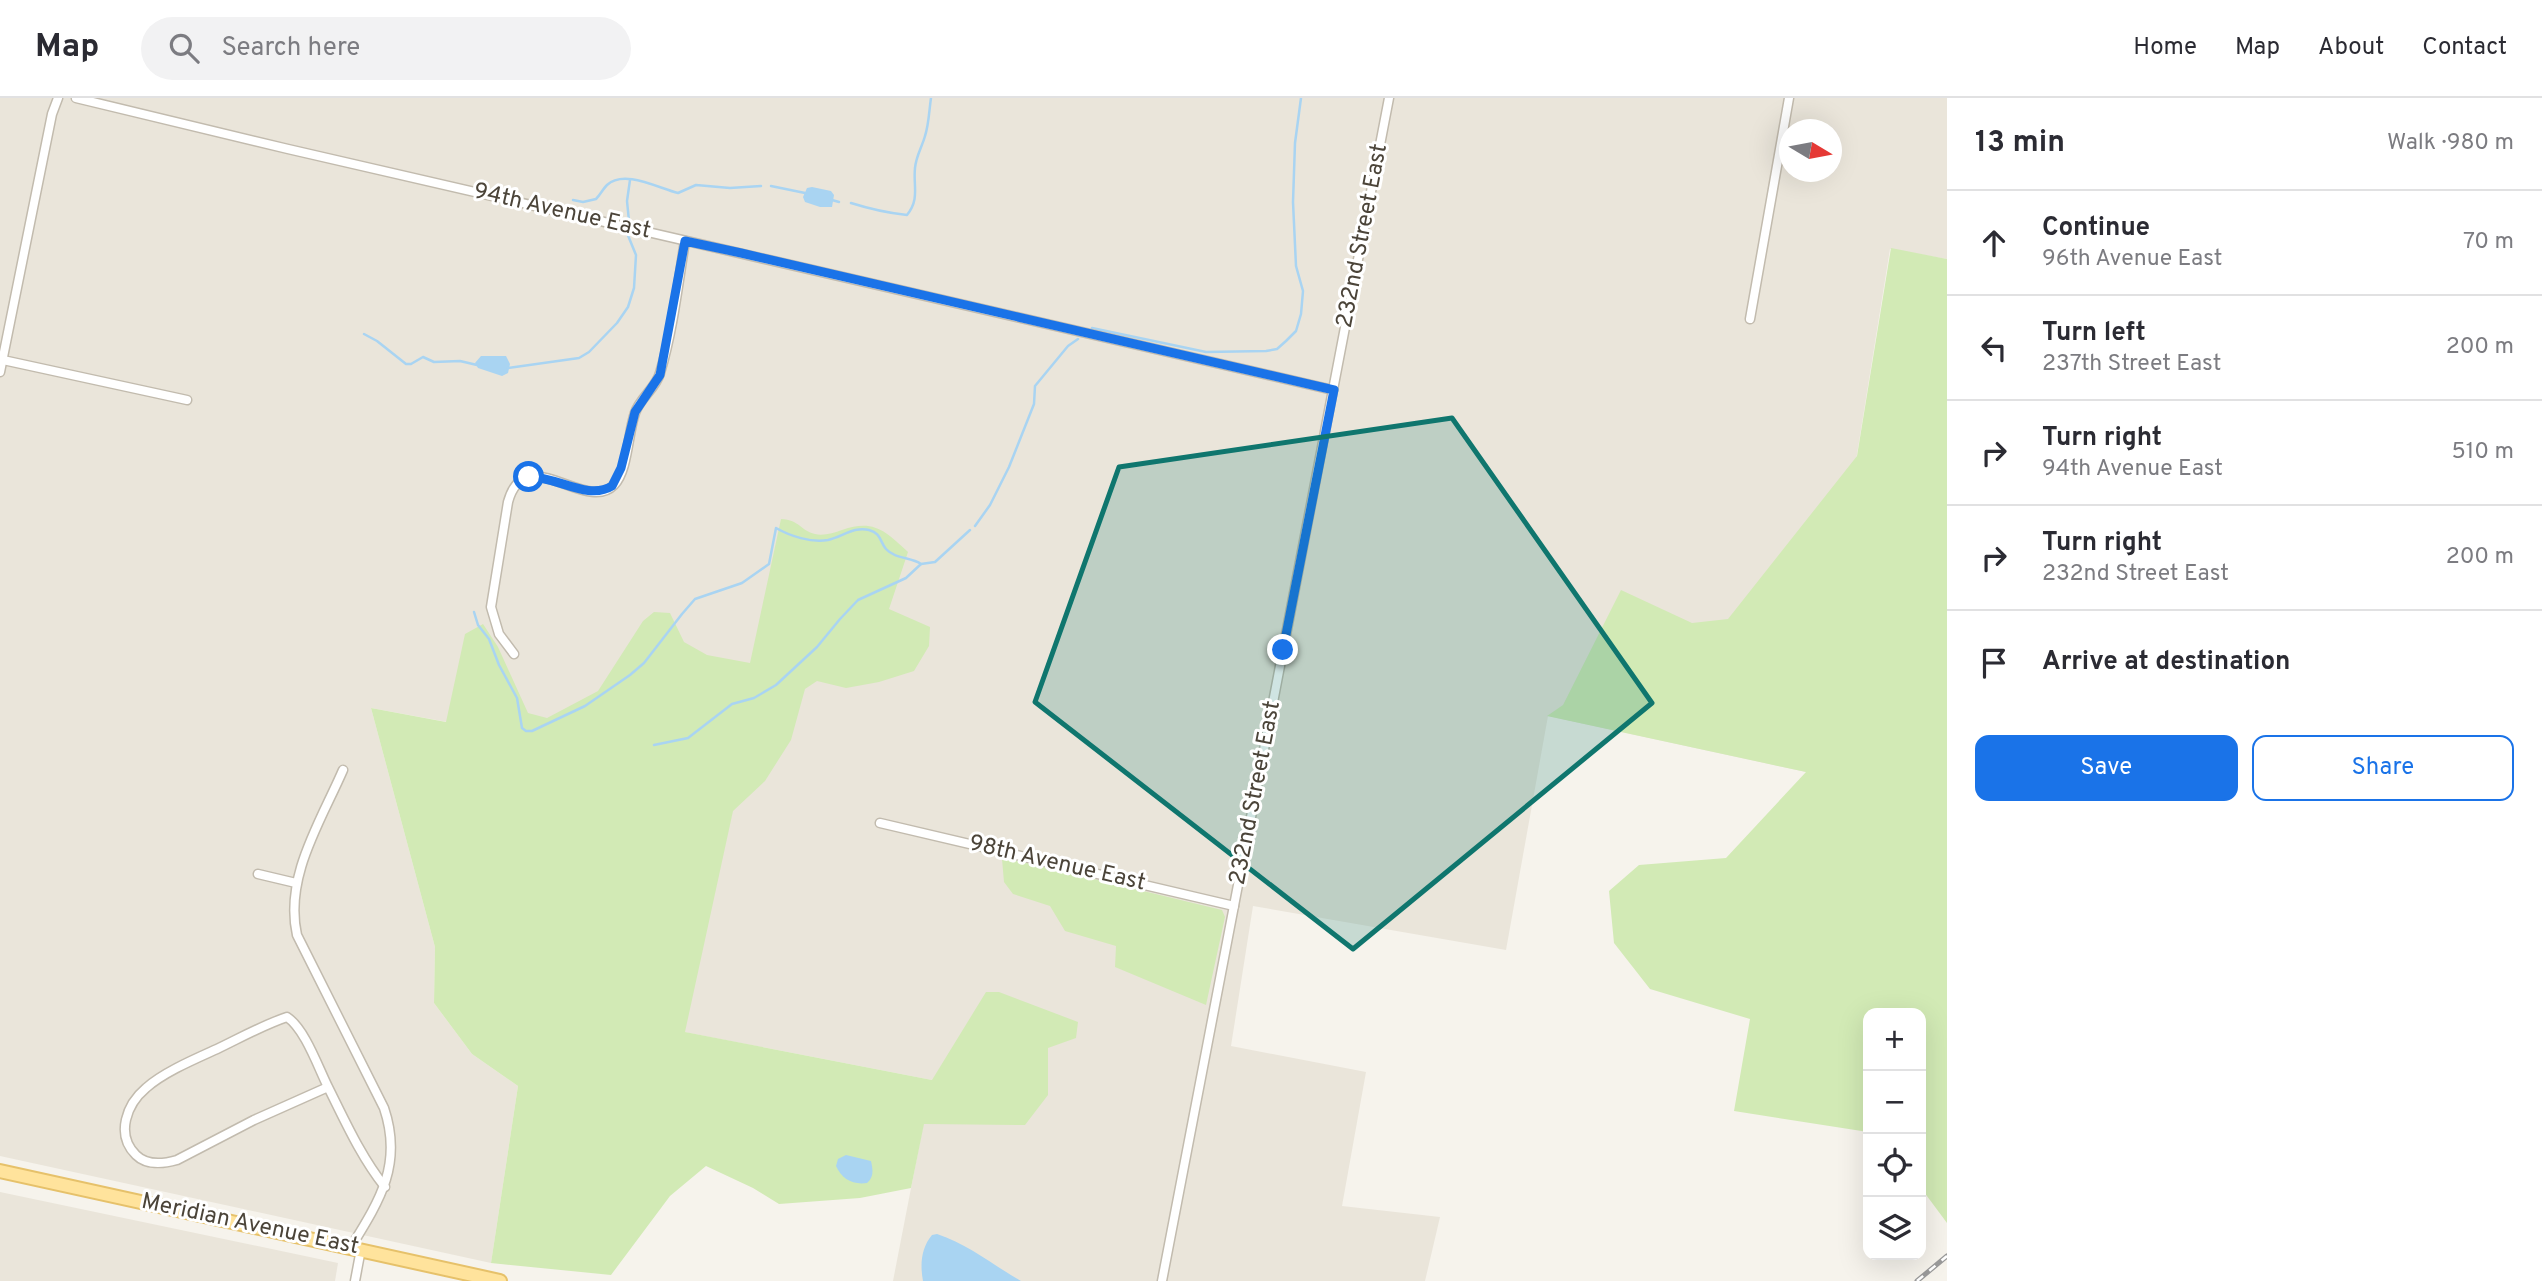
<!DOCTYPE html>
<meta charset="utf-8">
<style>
:root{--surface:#fff;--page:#f2f2f3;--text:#2b2b33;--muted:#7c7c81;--line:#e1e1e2;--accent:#1a73e8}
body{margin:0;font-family:Overpass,sans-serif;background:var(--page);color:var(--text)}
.controls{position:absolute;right:21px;bottom:21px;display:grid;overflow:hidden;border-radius:14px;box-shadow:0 7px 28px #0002}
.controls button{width:63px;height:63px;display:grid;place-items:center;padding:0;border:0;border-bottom:2px solid var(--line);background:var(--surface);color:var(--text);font:35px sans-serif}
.compass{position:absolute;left:1779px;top:21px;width:63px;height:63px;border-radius:50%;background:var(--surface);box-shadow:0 7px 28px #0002;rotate:100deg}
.stop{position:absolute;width:21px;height:21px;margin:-16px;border:5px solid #1a73e8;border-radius:50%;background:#fff}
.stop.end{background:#1a73e8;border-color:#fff;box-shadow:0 2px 7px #0008}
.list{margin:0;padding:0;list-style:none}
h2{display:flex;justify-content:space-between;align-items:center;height:91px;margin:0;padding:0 28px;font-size:30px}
h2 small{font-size:23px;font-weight:400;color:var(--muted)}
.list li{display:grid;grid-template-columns:46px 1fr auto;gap:21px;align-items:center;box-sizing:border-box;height:105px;padding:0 28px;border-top:2px solid var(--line)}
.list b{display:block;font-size:26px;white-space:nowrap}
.list p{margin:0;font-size:23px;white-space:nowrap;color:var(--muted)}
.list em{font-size:23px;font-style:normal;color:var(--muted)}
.actions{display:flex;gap:14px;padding:21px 28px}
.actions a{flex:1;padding:16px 0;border:2px solid var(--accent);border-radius:14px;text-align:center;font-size:24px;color:var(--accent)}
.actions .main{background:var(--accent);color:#fff}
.icon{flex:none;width:38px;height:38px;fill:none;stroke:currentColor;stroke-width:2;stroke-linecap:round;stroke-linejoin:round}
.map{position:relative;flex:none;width:1947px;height:1183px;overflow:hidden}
header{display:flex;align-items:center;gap:42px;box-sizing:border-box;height:98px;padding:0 35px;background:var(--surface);border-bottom:2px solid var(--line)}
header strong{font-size:33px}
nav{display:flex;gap:38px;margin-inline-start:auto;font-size:24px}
.search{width:490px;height:63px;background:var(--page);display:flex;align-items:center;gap:18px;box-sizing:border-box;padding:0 24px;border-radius:38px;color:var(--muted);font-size:26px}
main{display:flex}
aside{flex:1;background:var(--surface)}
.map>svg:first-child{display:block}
</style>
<header>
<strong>Map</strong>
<div class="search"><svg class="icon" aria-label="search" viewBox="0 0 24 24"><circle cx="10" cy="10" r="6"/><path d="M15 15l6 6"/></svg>Search here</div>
<nav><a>Home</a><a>Map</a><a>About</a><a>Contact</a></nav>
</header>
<main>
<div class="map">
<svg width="1947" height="1183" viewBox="0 0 1947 1183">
<rect width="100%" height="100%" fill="#f6f3ec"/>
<g fill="#eae5da" fill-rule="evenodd">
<path d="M 0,0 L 1947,0 L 1947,161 L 1890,151 L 1806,674 L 1548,618 L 1506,852 L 1253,808 L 1231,948 L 1366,974 L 1342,1108 L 1440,1119 L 1425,1183 L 893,1183 L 932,982 L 684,934 L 740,678 L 371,610 L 435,849 L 434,905 L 472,956 L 518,988 L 491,1165 L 0,1058 ZM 1790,32 L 1832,32 L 1832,74 L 1790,74 Z"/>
<path d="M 0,1094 L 338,1165 L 335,1183 L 0,1183 Z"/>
</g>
<g fill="#d2eab5">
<path d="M 1891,150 L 1947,161 L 1947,1125 L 1921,1090 L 1921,915 L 1868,915 L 1868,1034 L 1734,1013 L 1750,921 L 1650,891 L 1614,845 L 1609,793 L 1639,767 L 1726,760 L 1806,674 L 1547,618 L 1563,607 L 1621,492 L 1692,525 L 1728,521 L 1857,358 Z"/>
<path d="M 781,421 C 800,422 801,433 815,436 C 823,438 834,435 842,432 C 874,421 885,433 908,454 L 889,511 L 930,529 L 929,548 L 914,573 L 879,584 L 846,590 L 817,583 L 805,591 L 791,642 L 765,683 L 733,713 L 685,934 L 932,982 L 986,894 L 999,894 L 1078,924 L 1076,940 L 1048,950 L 1048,997 L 1025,1027 L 924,1026 L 911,1090 L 860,1100 L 779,1106 L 753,1090 L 706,1068 L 670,1098 L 611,1177 L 491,1165 L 518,988 L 472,956 L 434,905 L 435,849 L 371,610 L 446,624 L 465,536 L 483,526 L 498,549 L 528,615 L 547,620 L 598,593 L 643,523 L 654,514 L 670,515 L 684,544 L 707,557 L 750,565 Z"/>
<path d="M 1007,760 L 1222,812 L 1225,819 L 1206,907 L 1115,869 L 1116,848 L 1065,833 L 1050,808 L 1013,796 L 1004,784 L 1002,761 Z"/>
</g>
<g fill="#a9d4f2">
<path d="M 812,89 L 831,93 L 834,97 L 832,109 L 820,109 L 805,104 L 803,99 L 807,90 Z"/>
<path d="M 481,258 L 506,258 L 510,266 L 508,275 L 502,278 L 478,270 L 475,265 Z"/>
<path d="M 846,1057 L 871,1063 C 873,1072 874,1079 867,1085 C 852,1087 842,1081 836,1068 L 838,1061 Z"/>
<path d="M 937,1136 C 968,1146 993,1167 1021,1183 L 923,1183 C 920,1167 921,1150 932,1137 Z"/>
</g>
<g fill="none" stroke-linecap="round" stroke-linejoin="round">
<g stroke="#a9d4f2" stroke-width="2.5">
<path d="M 771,88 L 805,95"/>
<path d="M 573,102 L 583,104 L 596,101 C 600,97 603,91 607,87 C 624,71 658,90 678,95 L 696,87 L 730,90 L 761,88"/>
<path d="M 832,102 L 839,104"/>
<path d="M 851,105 C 870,111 888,115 907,117 C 920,101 913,88 915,70 C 916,58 922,49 925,38 C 929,26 929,13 931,0"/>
<path d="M 629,123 L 627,103 L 630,82"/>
<path d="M 1092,230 L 1206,254 L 1266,253 L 1277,251 L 1286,243 L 1296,233 L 1301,216 L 1303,193 L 1296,168 L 1293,104 L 1295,45 L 1301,0"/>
<path d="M 364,236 L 377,243 L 406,266 L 411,266 L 423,259 L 434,264 L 460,263 L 477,267"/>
<path d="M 508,270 L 579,260 L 589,254 L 617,225 L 628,209 L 634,190 L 636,157 L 627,135"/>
<path d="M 975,428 L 990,407 L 1009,369 L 1034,306 L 1035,288 L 1068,248 L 1078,241"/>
<path d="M 474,514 L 478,527 L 489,541 L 499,567 L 517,600 L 522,630 L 526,633 L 532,633 L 585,608 L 630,577 L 644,565 L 682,516 L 695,501 L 742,485 L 769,466 L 776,430 C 790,438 811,445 828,442 C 842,439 854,428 869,432 C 881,435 880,444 886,451 C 895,461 911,459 921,466"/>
<path d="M 654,647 L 688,640 L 732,606 L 754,600 L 776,587 L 817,549 L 840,521 L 858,502 L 906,480 L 921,466 L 935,464 L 970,432"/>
</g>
<defs>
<g id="minor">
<path d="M 76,0 L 288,51 L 1333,292"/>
<path d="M 1750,221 L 1789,0"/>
<path d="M 3,262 L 187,302"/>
<path d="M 0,274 L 52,16 L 58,0"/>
<path d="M 514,556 L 499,536 L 491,509 L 508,404 C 525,342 586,416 614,387 C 628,373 628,334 635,315 C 640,300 656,290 660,275 C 673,232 678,186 685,143"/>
<path d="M 343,672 C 321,723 284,779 297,837 L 384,1010 C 403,1066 380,1102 351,1149"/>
<path d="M 880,725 L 1234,808"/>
<path d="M 258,776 L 296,785"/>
<path d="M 328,989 L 254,1022 L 177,1062 C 163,1066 146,1067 136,1057 C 115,1036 127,1006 146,990 C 164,974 195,961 217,951 C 240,940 263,927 287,919 C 305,931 318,969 328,989 C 345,1023 361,1059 385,1089"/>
<path d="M 355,1183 L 361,1151"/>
<path d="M 1162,1183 L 1389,0"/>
</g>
<path id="primary" d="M 0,1073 L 500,1183"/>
</defs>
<use href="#minor" stroke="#c2bbae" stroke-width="11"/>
<use href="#primary" stroke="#e6c16a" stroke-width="16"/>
<use href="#minor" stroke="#fff" stroke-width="8"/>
<use href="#primary" stroke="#ffe39c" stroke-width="12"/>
<defs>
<path id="rail" d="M 1917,1183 L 1947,1158"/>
</defs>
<use href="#rail" stroke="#9a9a9a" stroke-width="5"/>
<use href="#rail" stroke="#fff" stroke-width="2.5" stroke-dasharray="8" stroke-linecap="butt"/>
</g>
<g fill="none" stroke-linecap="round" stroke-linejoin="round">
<path stroke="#1a73e8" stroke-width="9" d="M 529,379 C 556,378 588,403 612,388 L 621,370 L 635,314 L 660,277 L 685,143 L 741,155 L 1334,292 L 1283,552"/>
</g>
<path fill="#0f766e" fill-opacity="0.2" stroke="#0f766e" stroke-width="5" stroke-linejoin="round" d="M 1452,320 L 1652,605 L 1353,851 L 1035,604 L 1119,369 Z"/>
<g text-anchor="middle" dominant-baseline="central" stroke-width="6" stroke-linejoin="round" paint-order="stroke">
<g font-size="23" fill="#4b4439" stroke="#fff">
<text transform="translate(562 114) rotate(13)">94th Avenue East</text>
<text transform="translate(1363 138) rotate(-79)">232nd Street East</text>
<text transform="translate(1256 695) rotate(-79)">232nd Street East</text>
<text transform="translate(1057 766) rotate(13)">98th Avenue East</text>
<text transform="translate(250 1127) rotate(12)">Meridian Avenue East</text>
</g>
</g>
</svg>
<div class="controls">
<button>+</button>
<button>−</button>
<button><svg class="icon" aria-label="locate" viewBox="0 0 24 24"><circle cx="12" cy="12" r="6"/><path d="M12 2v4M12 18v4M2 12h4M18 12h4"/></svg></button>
<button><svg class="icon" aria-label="layers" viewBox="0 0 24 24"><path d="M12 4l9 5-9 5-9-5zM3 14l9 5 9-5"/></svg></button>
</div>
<svg class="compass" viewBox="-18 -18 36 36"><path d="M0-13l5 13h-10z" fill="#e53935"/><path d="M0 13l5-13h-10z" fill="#7c7c81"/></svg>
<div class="stop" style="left:529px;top:379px"></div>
<div class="stop end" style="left:1283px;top:552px"></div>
</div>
<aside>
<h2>13 min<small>Walk · 980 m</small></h2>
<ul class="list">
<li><svg class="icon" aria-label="ahead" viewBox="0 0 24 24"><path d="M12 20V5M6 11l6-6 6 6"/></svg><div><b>Continue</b><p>96th Avenue East</p></div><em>70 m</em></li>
<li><svg class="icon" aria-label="left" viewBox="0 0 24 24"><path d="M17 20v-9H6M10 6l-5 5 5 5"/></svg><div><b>Turn left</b><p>237th Street East</p></div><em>200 m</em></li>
<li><svg class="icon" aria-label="right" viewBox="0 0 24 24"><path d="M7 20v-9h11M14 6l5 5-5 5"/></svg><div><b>Turn right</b><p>94th Avenue East</p></div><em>510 m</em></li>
<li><svg class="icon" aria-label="right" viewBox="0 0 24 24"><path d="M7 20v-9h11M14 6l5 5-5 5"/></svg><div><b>Turn right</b><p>232nd Street East</p></div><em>200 m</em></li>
<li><svg class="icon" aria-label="arrive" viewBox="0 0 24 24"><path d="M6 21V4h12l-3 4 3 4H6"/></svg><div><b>Arrive at destination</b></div></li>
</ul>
<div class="actions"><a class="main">Save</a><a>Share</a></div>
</aside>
</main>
